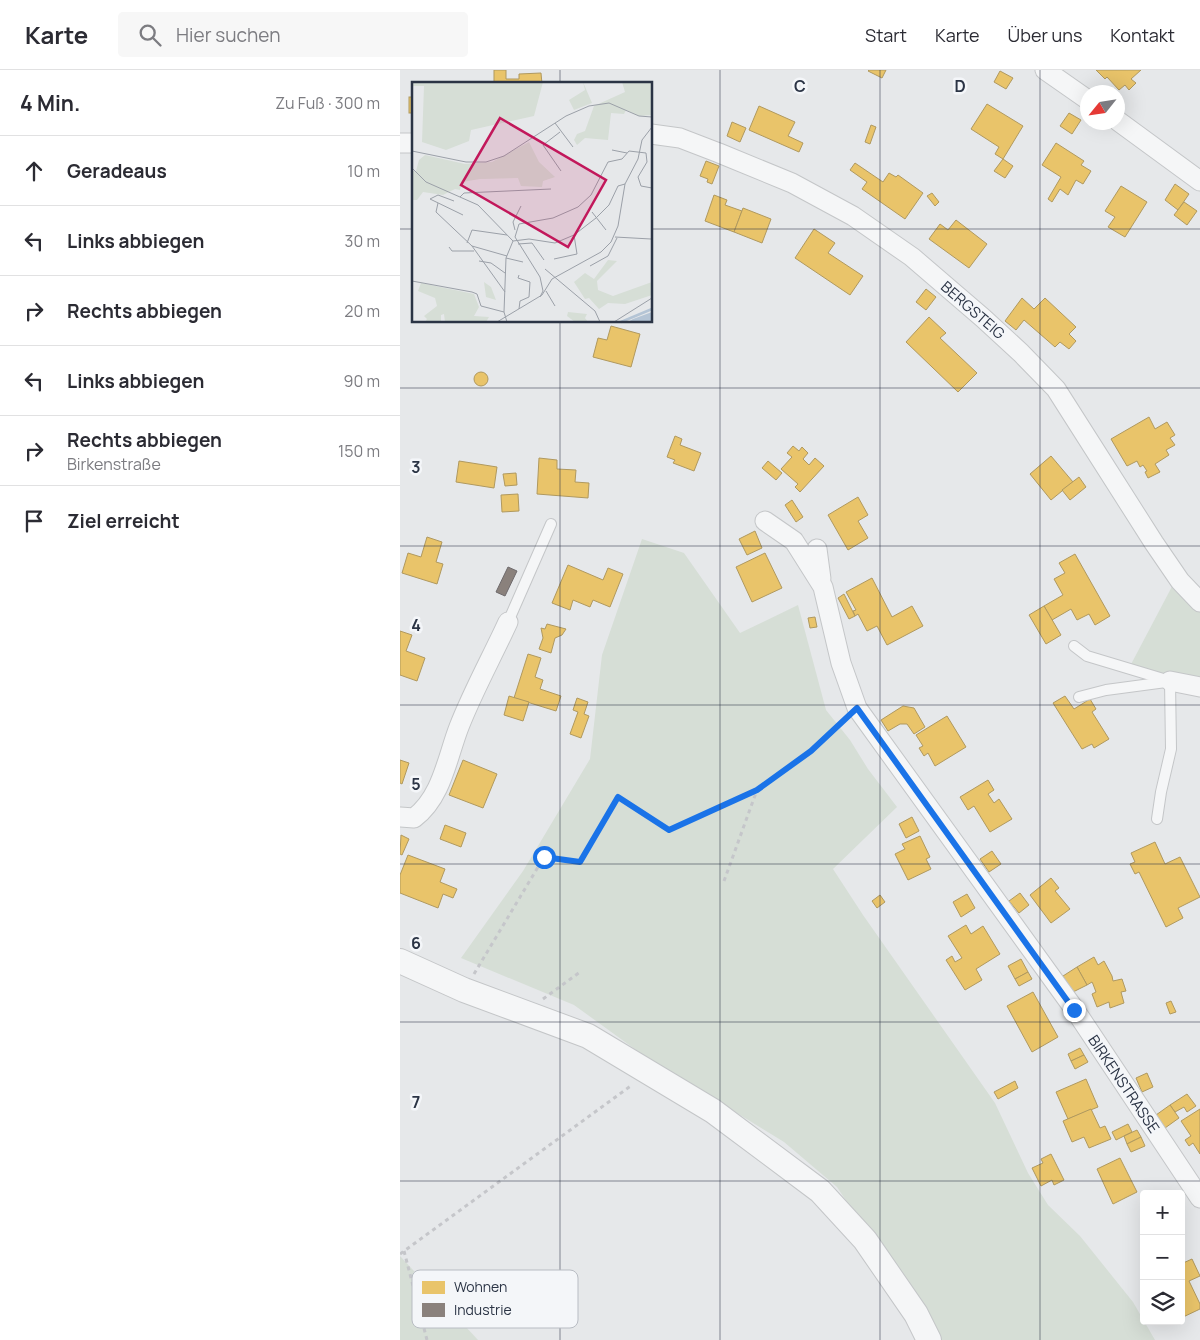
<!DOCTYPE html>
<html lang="de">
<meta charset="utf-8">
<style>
:root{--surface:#fff;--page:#f7f7f7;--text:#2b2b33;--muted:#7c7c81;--line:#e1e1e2}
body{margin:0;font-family:Manrope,sans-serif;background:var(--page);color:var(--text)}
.controls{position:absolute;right:15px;bottom:15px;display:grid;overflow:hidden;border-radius:5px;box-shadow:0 5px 20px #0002}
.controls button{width:45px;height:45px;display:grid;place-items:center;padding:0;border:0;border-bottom:1px solid var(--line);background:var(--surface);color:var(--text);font:25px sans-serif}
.compass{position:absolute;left:680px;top:15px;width:45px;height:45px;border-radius:50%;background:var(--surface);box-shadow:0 5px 20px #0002;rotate:240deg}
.stop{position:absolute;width:15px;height:15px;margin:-11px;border:4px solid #1a73e8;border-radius:50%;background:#fff}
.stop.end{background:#1a73e8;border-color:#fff;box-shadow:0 1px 5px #0008}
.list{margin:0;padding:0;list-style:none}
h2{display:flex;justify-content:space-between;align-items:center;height:65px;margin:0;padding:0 20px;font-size:21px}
h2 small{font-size:16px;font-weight:400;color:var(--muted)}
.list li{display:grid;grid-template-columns:32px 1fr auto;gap:15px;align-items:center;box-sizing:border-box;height:70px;padding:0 20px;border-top:1px solid var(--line)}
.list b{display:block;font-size:19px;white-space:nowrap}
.list p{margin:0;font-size:16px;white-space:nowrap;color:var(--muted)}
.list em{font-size:16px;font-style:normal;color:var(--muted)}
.icon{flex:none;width:28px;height:28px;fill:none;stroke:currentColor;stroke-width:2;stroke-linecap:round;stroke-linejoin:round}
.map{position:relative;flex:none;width:800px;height:1270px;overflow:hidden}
header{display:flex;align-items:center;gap:30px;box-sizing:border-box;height:70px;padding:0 25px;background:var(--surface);border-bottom:1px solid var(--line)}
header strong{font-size:24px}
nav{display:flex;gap:28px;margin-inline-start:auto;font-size:18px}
.search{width:350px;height:45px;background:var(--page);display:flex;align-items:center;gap:12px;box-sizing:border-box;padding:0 18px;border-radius:5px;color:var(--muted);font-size:19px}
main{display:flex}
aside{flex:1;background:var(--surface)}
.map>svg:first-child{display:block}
</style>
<header>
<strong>Karte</strong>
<div class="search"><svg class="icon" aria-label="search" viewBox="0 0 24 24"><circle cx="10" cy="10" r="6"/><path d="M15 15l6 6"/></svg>Hier suchen</div>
<nav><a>Start</a><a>Karte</a><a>Über uns</a><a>Kontakt</a></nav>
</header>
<main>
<aside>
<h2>4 Min.<small>Zu Fuß · 300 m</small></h2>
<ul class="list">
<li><svg class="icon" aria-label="ahead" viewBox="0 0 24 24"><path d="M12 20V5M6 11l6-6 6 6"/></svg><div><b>Geradeaus</b></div><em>10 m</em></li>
<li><svg class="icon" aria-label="left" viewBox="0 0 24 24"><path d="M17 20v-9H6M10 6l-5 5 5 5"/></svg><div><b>Links abbiegen</b></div><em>30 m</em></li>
<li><svg class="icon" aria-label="right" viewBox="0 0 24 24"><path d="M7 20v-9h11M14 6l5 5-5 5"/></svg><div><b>Rechts abbiegen</b></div><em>20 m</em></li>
<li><svg class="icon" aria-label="left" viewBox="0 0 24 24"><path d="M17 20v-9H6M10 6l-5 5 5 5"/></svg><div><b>Links abbiegen</b></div><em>90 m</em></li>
<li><svg class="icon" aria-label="right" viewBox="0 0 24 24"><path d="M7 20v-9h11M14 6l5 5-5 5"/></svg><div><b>Rechts abbiegen</b><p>Birkenstraße</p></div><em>150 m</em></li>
<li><svg class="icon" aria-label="arrive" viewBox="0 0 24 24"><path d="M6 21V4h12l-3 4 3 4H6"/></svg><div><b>Ziel erreicht</b></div></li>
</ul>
</aside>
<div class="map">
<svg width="800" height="1270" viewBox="0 0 800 1270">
<rect width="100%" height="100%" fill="#e6e8ea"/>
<g fill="#d6ded6">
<path d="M 242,469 L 284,483 L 340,563 L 398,535 L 426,640 L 450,670 L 468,699 L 497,737 L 433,799 L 463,845 L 595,1033 L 628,1103 L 648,1135 L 680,1166 L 733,1232 L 755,1270 L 539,1270 L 437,1117 L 384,1072 L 243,985 L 174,935 L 61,888 L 123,801 L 190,689 L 202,585 Z"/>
<path d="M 777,507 L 800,531 L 800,615 L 728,600 Z"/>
<path d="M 0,1186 L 78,1270 L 0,1270 Z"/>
</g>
<g fill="#e9c46a" stroke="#b0995f">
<path d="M 94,0 L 106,0 L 106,9 L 119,9 L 119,4 L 141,3 L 142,14 L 94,14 Z"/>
<path d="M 469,0 L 486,0 L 482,8 L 468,1 Z"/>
<path d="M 696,0 L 741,0 L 731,9 L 736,13 L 729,20 L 725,15 L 719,20 L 707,7 L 705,9 Z"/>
<path d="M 600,1 L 613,8 L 606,19 L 594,12 Z"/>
<rect x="9" y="27" width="5" height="16"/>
<path d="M 587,34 L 623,56 L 603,89 L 595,84 L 599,77 L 571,59 Z"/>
<path d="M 359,36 L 395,52 L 388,66 L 403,73 L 399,82 L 349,60 Z"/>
<path d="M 669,43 L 681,50 L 672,64 L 660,56 Z"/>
<path d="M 332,52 L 346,58 L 340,72 L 327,66 Z"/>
<path d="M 471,55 L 476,57 L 470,74 L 465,72 Z"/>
<path d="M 656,73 L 684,91 L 681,95 L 691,101 L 683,114 L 676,110 L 668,125 L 660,119 L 652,132 L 648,129 L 661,107 L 642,95 Z"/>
<path d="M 603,89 L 613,96 L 605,108 L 594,101 Z"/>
<path d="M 306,91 L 319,96 L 312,114 L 307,112 L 308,109 L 300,106 Z"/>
<path d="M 455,93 L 483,112 L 489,103 L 496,107 L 498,105 L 523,123 L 505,149 L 462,119 L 467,112 L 450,100 Z"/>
<path d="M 775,114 L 789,124 L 778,140 L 765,130 Z"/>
<path d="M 721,116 L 747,132 L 725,167 L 708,157 L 715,147 L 705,141 Z"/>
<path d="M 532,123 L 539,132 L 535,136 L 527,126 Z"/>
<path d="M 314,125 L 327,130 L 325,135 L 342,141 L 334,162 L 305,151 Z"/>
<path d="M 784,132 L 797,141 L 787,155 L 774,145 Z"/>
<path d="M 343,138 L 371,149 L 362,173 L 334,162 Z"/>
<path d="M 556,150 L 587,174 L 569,198 L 529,169 L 540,154 L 548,160 Z"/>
<path d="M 414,159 L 435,173 L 428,183 L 463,206 L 450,225 L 395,188 Z"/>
<path d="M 526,219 L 536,227 L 526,240 L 516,232 Z"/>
<path d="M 622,228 L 634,239 L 645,228 L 676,257 L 669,264 L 676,271 L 669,279 L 660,272 L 655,277 L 624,250 L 616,260 L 605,251 Z"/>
<path d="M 529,247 L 546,263 L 540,268 L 577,303 L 558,322 L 506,272 Z"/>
<path d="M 211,256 L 240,264 L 231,297 L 193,287 L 198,268 L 207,270 Z"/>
<circle cx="81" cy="309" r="7"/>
<path d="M 749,347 L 755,359 L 767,352 L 775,365 L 770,368 L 775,375 L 766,380 L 769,385 L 755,394 L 760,402 L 748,408 L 745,402 L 747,401 L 743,395 L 740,397 L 737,391 L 727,396 L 711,369 Z"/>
<path d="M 275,366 L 282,369 L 280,375 L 301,383 L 294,401 L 273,393 L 275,390 L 267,387 Z"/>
<path d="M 393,376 L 399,381 L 402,377 L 408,383 L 403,389 L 409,395 L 415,388 L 424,396 L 400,422 L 395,417 L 398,414 L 381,399 L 392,387 L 387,383 Z"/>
<path d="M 651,386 L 673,412 L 651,430 L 630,404 Z"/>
<path d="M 139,388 L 157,390 L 157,399 L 176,400 L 175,412 L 189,413 L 188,428 L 137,424 Z"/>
<path d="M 59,391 L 97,397 L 94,418 L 56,412 Z"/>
<path d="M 368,391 L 382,403 L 376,410 L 362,398 Z"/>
<path d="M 116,403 L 117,415 L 105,416 L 103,404 Z"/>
<path d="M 679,407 L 686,417 L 670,430 L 662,420 Z"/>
<path d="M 118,424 L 119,441 L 102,442 L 101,425 Z"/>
<path d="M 458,427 L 468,445 L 458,451 L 468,468 L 448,480 L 428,445 Z"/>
<path d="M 392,430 L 403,447 L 396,452 L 385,435 Z"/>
<path d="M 355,461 L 362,478 L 347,485 L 339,469 Z"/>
<path d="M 27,467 L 42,472 L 36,492 L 43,494 L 37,514 L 2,503 L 8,483 L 21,487 Z"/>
<path d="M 365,483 L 382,518 L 352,532 L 336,497 Z"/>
<path d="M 675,484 L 710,546 L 695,555 L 689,544 L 677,550 L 671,539 L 652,550 L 644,536 L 663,525 L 654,509 L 665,503 L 659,493 Z"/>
<path d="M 168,495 L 203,510 L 208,498 L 223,504 L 210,537 L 193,530 L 190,537 L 173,530 L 170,540 L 152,533 Z"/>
<path d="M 472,508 L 492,547 L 512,536 L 523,556 L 487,575 L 477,556 L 467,561 L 458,544 L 455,546 L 453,541 L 456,540 L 446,522 Z"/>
<path d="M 444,524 L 455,546 L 449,549 L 438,528 Z"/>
<path d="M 644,536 L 661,565 L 646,574 L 629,545 Z"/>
<path d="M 415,547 L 417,557 L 410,558 L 408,548 Z"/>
<path d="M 147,554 L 166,559 L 162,565 L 155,568 L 151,583 L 139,579 L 143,568 L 141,558 L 145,559 Z"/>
<path d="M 0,561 L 12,565 L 6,581 L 25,588 L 17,611 L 0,605 Z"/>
<path d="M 128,584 L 141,588 L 135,607 L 143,610 L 140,619 L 161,626 L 156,641 L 114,628 Z"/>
<path d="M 109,626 L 129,632 L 123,651 L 104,645 Z"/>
<path d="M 665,626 L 674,639 L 690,629 L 696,639 L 692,642 L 709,669 L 694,678 L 692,674 L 682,679 L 653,633 Z"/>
<path d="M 177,628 L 188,632 L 184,644 L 189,646 L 181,668 L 170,664 L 178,642 L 173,640 Z"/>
<path d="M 503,636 L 514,638 L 525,657 L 514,664 L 507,654 L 500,654 L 488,661 L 481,650 Z"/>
<path d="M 547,646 L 566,677 L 535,696 L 528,683 L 524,686 L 519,678 L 523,676 L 516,665 Z"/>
<path d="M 0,690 L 9,693 L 2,714 L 0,713 Z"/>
<path d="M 63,690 L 97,704 L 83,738 L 49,725 Z"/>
<path d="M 588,710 L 594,720 L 588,724 L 594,733 L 599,729 L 612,749 L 590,762 L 574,736 L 568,740 L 560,727 Z"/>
<path d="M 512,747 L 519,761 L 506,768 L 499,754 Z"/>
<path d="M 45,755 L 66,763 L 61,777 L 40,769 Z"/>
<path d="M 1,765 L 9,769 L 2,785 L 0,784 Z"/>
<path d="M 520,766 L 530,787 L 526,789 L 531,799 L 508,810 L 495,784 L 505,779 L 502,774 Z"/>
<path d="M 755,772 L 765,794 L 780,787 L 800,827 L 778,838 L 783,848 L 766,857 L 739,802 L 735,804 L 730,794 L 735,792 L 731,783 Z"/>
<path d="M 592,781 L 601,794 L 589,802 L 580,789 Z"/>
<path d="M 8,785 L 45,799 L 40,812 L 57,819 L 53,828 L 43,824 L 38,838 L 0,823 L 0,805 Z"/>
<path d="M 651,808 L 659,818 L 655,821 L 670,839 L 651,853 L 630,825 Z"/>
<path d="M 620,823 L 629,835 L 619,843 L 609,831 Z"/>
<path d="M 567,824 L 575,838 L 561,847 L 553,832 Z"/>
<path d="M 480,825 L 485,832 L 477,838 L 472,831 Z"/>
<path d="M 566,855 L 571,864 L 583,856 L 600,884 L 576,899 L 582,910 L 565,920 L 546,890 L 552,886 L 555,892 L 562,888 L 548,866 Z"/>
<path d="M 694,887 L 698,895 L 704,891 L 712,906 L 713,911 L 722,909 L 726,921 L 721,922 L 724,933 L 710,938 L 709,932 L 697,937 L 692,924 L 696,922 L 693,914 L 692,912 L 687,915 L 677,897 Z"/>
<path d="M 621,889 L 628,902 L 615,909 L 608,896 Z"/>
<path d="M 677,897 L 687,915 L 673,922 L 663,906 Z"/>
<path d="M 628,902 L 632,909 L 619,916 L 615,909 Z"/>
<path d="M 633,922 L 658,967 L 632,982 L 607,936 Z"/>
<path d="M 771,931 L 776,942 L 770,944 L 766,933 Z"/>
<path d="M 680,978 L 684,985 L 671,991 L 668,984 Z"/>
<path d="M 684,985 L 688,992 L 675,999 L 671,991 Z"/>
<path d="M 747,1003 L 753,1017 L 742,1022 L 736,1008 Z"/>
<path d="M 686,1009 L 698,1037 L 668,1049 L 656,1022 Z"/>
<path d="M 615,1011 L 618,1018 L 598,1029 L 594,1022 Z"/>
<path d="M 787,1024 L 796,1036 L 787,1042 L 784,1037 L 775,1042 L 770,1035 Z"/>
<path d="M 770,1035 L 779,1048 L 765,1058 L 756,1045 Z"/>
<path d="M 691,1039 L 700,1058 L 705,1056 L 711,1069 L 689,1078 L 684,1067 L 672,1072 L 663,1051 Z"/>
<path d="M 800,1039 L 800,1084 L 793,1073 L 789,1076 L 785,1070 L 791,1066 L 781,1051 Z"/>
<path d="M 728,1054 L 732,1062 L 716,1070 L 712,1062 Z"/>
<path d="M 737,1060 L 741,1067 L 727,1074 L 724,1066 Z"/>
<path d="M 741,1067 L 745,1076 L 731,1082 L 727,1074 Z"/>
<path d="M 651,1084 L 664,1110 L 654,1115 L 652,1110 L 641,1116 L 632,1098 L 643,1093 L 641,1089 Z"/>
<path d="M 720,1088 L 737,1122 L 713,1134 L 697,1099 Z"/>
<path d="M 792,1189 L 800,1206 L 789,1211 L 800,1234 L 800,1239 L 781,1248 L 781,1194 Z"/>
</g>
<path fill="#8a817c" stroke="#6e6a6c" d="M 108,497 L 117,501 L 105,526 L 96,522 Z"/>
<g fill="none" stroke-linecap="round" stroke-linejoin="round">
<defs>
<g id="service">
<path d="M 108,552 L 151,454"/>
<path d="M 674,576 L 687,586 L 770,611"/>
<path d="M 679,627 L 706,620 L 766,612"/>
<path d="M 757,749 L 761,722 L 771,679 L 770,611"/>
</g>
<g id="minor">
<path d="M 645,0 L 688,30"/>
<path d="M 718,51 L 800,111"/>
<path d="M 251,64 L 280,68 L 319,83 L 392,113 L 453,146 L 512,187 L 583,248 L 621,283 L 656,319 L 754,473 L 780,511 L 800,532"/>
<path d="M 0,73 L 14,73"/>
<path d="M 365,451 L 394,471 L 423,517 L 441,593 L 457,638 L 675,940 L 800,1128"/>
<path d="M 417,479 L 421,509"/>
<path d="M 770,611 L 800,617"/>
<path d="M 0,747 L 14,748 C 42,727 47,688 59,657 C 73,621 92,587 108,552"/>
</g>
<path id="tertiary" d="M 0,891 L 64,920 L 188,966 L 313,1041 L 420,1121 L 465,1170 L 516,1244 L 529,1270"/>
</defs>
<use href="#service" stroke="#c4c6c8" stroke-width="12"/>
<use href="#minor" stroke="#c4c6c8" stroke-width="21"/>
<use href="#tertiary" stroke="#c4c6c8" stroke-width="26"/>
<g stroke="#c5c6ca" stroke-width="3" stroke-dasharray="4 4" stroke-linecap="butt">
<path d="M 324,811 L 357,720"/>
<path d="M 74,904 L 144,787 L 180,792 L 218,727 L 269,760 L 357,720 L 411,681 L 446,648"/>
<path d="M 143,929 L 180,902"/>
<path d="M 4,1181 L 27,1270"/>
<path d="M 0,1184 L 232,1015"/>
</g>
<use href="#service" stroke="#f5f6f7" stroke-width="10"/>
<use href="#minor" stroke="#f5f6f7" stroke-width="19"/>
<use href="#tertiary" stroke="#f5f6f7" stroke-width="24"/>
</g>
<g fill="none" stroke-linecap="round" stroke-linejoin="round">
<path stroke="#1a73e8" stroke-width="6" d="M 144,787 L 180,792 L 218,727 L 269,760 L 357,720 L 411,681 L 457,638 L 674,940"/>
</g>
<path fill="none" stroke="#2b3445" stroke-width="1" stroke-opacity="0.55" d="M 160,0 L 160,14M 320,0 L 320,1270M 480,0 L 480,1270M 640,0 L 640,1270M 0,159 L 14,159M 251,159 L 800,159M 160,251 L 160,1270M 0,318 L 800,318M 0,476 L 800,476M 0,635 L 800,635M 0,794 L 800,794M 0,952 L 800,952M 0,1111 L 800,1111"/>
<g text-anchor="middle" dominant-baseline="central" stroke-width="5" stroke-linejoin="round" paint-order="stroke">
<g font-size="15" fill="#2b3445" stroke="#f4f6f9">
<text transform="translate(573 240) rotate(41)">BERGSTEIG</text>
<text transform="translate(724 1014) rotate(56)">BIRKENSTRASSE</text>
</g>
</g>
<g transform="translate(12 12)">
<rect width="240" height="240" fill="#e6e8ea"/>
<path d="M 0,0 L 131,0 L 122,34 L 59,48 L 57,59 L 34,68 L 10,60 L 12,4 L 0,4 ZM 171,0 L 180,21 L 162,28 L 157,18 L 173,8 ZM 210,0 L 240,0 L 240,33 L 227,34 L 214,28 L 212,32 L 199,31 L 196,58 L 173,56 L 165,63 L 162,58 L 165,52 L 173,49 L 182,24 L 213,10 ZM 117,60 L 127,80 L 143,95 L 131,99 L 130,105 L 109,104 L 106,96 L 68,97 L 50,100 L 48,108 L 43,107 L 31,113 L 11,110 L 5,118 L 0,118 L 0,89 L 4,89 L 7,78 L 13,73 L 53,82 L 80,80 ZM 196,178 L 205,179 L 185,199 L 186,208 L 201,214 L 240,200 L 240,213 L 213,222 L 196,221 L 187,227 L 177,216 L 173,217 L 162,200 L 173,191 L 182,197 ZM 72,200 L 79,205 L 84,218 L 74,215 ZM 9,201 L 62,212 L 67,225 L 62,234 L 77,235 L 74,240 L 33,240 L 32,232 L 29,233 L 29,240 L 13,240 L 15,237 L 12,234 L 25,224 L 23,216 L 6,209 ZM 156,230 L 175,232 L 173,236 L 176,240 L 163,240 L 155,234 Z" fill="#d6ded6"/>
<path d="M 240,230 L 240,240 L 216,240 L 221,237 Z" fill="#b4c4d5"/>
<path fill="none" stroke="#b4c4d5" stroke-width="2.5" d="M 209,240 L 240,227"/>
<path fill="none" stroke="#9ba0a8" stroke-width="1" d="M 143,41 L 161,65M 148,50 L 131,63 L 149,89M 200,68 L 215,71M 0,69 L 54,80 L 74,80 L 92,74 L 154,34 L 177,24 L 197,21 L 227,34 L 240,35M 0,86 L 14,100 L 66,123 L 101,159M 48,115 L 52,111 L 139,107M 42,119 L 26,113 L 18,117 L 51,133M 26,121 L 24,130 L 60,164 L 93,210M 180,130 L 194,148M 103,148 L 101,140 L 109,124M 203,155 L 239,157M 101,159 L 117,157 L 143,161 L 162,153 L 184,136 L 197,123 L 206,104 L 213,102M 55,161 L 60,148 L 95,153M 106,162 L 120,161 L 132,178M 60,164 L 95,174M 37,165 L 40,169 L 62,169M 94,176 L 111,180M 142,177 L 165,172 L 162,153M 67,179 L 79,181 L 93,191M 178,184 L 196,174 L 205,156M 133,187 L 183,229 L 188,240M 107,193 L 106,196 L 118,200 L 117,215 L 108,219 L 107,227M 0,199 L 60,210 L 65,212 L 69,224 L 92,230M 134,209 L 143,224M 128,215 L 131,209 L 128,195 L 103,155 L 107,142 L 141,136 L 166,125 L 179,113 L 196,80 L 210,77 L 217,69 L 234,71 L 235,80 L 226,95 L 229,104 L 240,106M 85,240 L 130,213 L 140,197 L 189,170 L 199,160 L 206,144 L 213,102 L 226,77 L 230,58 L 240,45M 95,240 L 92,230 L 94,176 L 101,159M 202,240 L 240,216"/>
<path fill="#c2185b" fill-opacity="0.15" stroke="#c2185b" stroke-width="2.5" d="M 88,36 L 194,98 L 156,165 L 49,103 Z"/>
<rect width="240" height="240" fill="none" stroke="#2b3445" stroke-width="2.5"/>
</g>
<rect x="12" y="1200" width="166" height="58" rx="8" fill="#f4f6f9" stroke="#b8bcc3" stroke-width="1"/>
<rect x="22" y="1211" width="23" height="13" fill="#e9c46a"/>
<rect x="22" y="1233" width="23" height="14" fill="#8a817c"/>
<g font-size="14" fill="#2b3445">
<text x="54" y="1222">Wohnen</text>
<text x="54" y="1245">Industrie</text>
</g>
<g font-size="16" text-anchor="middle" font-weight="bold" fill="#2b3445" stroke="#f4f6f9" stroke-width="5" stroke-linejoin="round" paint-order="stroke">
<text x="400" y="22">C</text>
<text x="560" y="22">D</text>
<text x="16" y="403">3</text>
<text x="16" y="561">4</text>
<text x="16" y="720">5</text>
<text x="16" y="879">6</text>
<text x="16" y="1038">7</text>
</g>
</svg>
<div class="controls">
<button>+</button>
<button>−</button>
<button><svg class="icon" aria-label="layers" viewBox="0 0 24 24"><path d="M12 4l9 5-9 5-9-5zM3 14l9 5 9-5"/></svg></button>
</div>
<svg class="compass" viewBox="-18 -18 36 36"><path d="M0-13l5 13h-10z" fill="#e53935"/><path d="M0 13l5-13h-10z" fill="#7c7c81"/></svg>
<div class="stop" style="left:144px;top:787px"></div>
<div class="stop end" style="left:674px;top:940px"></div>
</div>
</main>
